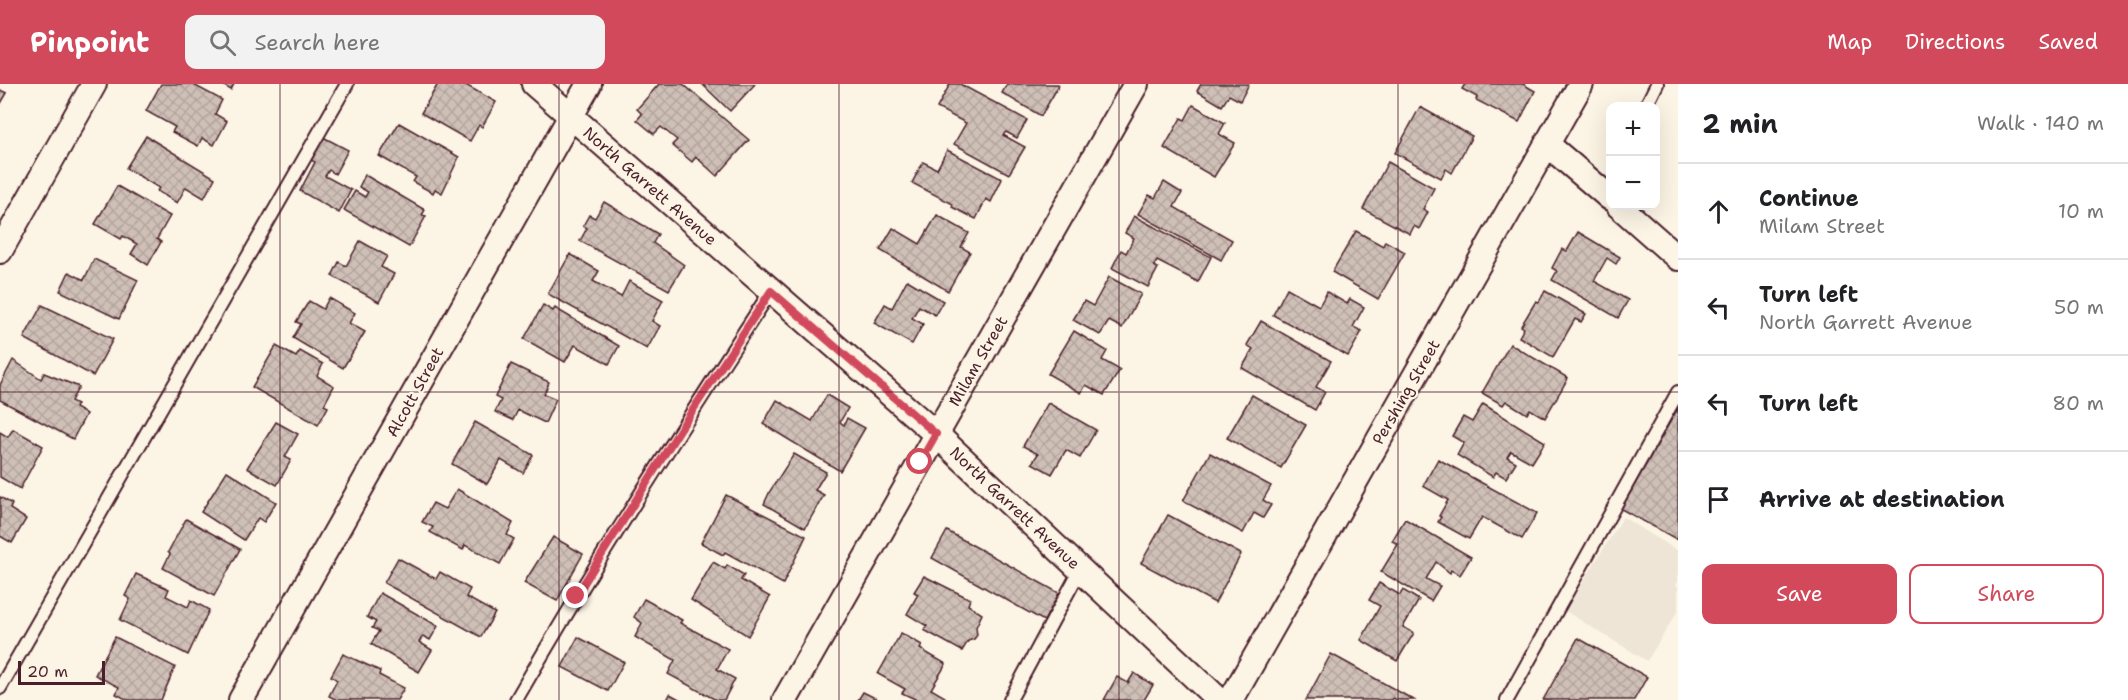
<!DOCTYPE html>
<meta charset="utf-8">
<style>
:root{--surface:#fff;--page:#f2f2f2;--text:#202124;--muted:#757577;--line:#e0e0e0;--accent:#d1495b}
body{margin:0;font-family:"Shantell Sans",sans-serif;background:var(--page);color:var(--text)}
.controls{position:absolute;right:18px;top:18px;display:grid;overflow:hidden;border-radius:12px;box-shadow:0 6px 24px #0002}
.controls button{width:54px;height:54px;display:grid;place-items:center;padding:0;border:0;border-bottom:2px solid var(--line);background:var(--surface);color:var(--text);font:30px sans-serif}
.scale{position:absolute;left:18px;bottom:15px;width:87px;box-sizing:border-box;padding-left:6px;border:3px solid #4a1f2b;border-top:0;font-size:16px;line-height:21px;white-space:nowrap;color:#4a1f2b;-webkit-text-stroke:4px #fcf5e5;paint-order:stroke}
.stop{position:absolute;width:18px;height:18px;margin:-14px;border:4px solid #d1495b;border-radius:50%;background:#fff}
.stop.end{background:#d1495b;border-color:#fff;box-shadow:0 2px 6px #0008}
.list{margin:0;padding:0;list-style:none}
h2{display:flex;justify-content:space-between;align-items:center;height:78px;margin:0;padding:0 24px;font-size:26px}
h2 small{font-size:20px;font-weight:400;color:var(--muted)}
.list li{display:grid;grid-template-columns:39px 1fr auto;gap:18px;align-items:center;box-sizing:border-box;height:96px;padding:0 24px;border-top:2px solid var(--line)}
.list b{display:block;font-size:22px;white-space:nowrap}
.list p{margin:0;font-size:20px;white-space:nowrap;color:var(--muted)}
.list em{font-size:20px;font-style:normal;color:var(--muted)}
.actions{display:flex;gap:12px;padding:18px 24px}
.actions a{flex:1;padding:14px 0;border:2px solid var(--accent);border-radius:12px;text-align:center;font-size:21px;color:var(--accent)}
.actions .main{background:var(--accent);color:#fff}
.icon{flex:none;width:33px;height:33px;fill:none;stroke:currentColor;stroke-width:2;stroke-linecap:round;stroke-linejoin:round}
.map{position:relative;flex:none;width:1678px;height:616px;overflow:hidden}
header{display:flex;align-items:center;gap:36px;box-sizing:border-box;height:84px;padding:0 30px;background:var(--accent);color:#fff}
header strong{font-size:28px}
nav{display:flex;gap:33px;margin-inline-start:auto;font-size:21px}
.search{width:420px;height:54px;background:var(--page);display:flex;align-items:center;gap:15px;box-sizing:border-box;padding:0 21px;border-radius:12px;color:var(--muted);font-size:22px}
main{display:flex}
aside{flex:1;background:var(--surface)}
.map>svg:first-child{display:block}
</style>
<header>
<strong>Pinpoint</strong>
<div class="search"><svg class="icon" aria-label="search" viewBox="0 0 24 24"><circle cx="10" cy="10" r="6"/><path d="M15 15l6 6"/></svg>Search here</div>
<nav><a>Map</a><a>Directions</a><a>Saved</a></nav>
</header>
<main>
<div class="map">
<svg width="1678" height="616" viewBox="0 0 1678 616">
<defs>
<pattern id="building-cross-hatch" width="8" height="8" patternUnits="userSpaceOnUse" patternTransform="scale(1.5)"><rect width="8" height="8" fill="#cfc0b7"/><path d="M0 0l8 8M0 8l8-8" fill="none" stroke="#b3a59e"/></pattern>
</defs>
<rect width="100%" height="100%" fill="#fcf5e5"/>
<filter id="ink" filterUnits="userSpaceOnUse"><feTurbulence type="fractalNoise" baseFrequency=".0167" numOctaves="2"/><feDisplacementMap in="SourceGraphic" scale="12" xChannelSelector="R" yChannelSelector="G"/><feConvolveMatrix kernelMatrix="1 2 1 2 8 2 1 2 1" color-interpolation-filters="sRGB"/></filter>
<g filter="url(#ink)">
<path fill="#eee5d7" d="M 1623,433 L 1678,467 L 1678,498 L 1676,501 L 1678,503 L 1678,527 L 1647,577 L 1565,527 Z"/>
<g fill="url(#building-cross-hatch)" stroke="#4a1f2b" stroke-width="1.5">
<path d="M 161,0 L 192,0 L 222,16 L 215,30 L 227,37 L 214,61 L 202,54 L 198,62 L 172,48 L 175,43 L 146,27 Z"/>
<path d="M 221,0 L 234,0 L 231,6 Z"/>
<path d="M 438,0 L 464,0 L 496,18 L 482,43 L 479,41 L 470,57 L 421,29 Z"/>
<path d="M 659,0 L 683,0 L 749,56 L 717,92 L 696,73 L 692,78 L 672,61 L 677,56 L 661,43 L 654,50 L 637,36 L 642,30 L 637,25 Z"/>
<path d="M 702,0 L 755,0 L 730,27 Z"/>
<path d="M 950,0 L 960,0 L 1027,36 L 1017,54 L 1006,48 L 1003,51 L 1025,63 L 1009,90 L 954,60 L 966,39 L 937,24 Z"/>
<path d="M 1007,0 L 1058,0 L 1059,1 L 1041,32 L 1002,9 Z"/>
<path d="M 1201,0 L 1249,0 L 1240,17 L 1229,11 L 1222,22 L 1197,7 Z"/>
<path d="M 1465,0 L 1523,0 L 1535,7 L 1519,38 L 1476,16 L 1477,13 L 1462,5 Z"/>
<path d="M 0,6 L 7,9 L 0,21 Z"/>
<path d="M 1193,21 L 1225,39 L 1219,50 L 1235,59 L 1214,93 L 1164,64 L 1181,34 L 1185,36 Z"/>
<path d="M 1420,23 L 1472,52 L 1452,89 L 1446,85 L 1441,94 L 1395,69 Z"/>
<path d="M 399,39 L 459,73 L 442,109 L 435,105 L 433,109 L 413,98 L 416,93 L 379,72 Z"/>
<path d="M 146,52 L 215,94 L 204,114 L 186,103 L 177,119 L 157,107 L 159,104 L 126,84 Z"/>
<path d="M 323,53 L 348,66 L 335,90 L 329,86 L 325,92 L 351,106 L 339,129 L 300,107 L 315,78 L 311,76 Z"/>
<path d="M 947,66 L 1002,95 L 991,118 L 986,115 L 976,135 L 952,123 L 953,120 L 912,99 L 923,78 L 937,85 Z"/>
<path d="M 1388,78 L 1434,104 L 1423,125 L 1428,128 L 1419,145 L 1414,142 L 1410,150 L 1363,125 Z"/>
<path d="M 365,91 L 425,126 L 422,131 L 426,132 L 409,163 L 344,126 L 355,107 L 365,113 L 368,108 L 359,103 Z"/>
<path d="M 1164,98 L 1182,109 L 1174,123 L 1232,156 L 1221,176 L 1138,130 L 1149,111 L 1155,114 Z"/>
<path d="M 117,102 L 170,132 L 157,155 L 161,158 L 148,181 L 131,170 L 137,160 L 123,152 L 121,155 L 95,140 Z"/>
<path d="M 604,118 L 658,150 L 653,159 L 684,181 L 669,206 L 580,157 L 587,144 L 583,142 L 589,131 L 595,134 Z"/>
<path d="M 937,131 L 969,149 L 961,163 L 970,168 L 948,207 L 880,166 L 893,144 L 920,160 Z"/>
<path d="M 1134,132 L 1211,173 L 1198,198 L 1157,177 L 1154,182 L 1158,184 L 1148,203 L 1112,184 L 1121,166 L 1126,169 L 1134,154 L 1125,149 Z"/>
<path d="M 1356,147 L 1383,162 L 1385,157 L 1405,168 L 1378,215 L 1332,188 Z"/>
<path d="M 1578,148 L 1620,173 L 1616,180 L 1607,174 L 1594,197 L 1628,216 L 1618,234 L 1552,196 L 1557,187 L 1552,184 L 1562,165 L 1567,167 Z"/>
<path d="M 360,157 L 387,172 L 381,183 L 394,190 L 379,218 L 332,192 L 339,178 L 346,182 Z"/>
<path d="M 570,170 L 599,187 L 593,197 L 621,213 L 629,197 L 663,216 L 652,237 L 660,242 L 647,265 L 548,210 Z"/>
<path d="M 94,175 L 138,196 L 119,235 L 60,207 L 69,188 L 84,196 Z"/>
<path d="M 1109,193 L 1141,210 L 1122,244 L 1109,237 L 1100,251 L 1073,236 L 1084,217 L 1093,222 Z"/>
<path d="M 907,196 L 943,217 L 935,231 L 919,222 L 912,234 L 923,240 L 912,260 L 874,239 L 885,220 L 892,224 Z"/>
<path d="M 1287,204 L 1319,222 L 1327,208 L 1347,220 L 1350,215 L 1364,223 L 1353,243 L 1362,247 L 1348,272 L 1273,231 Z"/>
<path d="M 1545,207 L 1586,230 L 1581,238 L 1575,235 L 1553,273 L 1519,253 L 1524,244 L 1521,242 L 1536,217 L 1539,218 Z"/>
<path d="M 329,214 L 355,229 L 349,239 L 365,248 L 343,284 L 293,254 L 301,240 L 296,238 L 309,217 L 323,225 Z"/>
<path d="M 42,221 L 113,255 L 93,292 L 24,254 Z"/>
<path d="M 543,221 L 553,227 L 555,224 L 619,262 L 609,280 L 575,261 L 565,278 L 524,255 Z"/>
<path d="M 1261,237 L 1331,277 L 1316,303 L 1325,308 L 1315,326 L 1242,284 L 1253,265 L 1247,261 Z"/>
<path d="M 1074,247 L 1107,267 L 1102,276 L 1120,286 L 1104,311 L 1086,301 L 1081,309 L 1048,290 Z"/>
<path d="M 1510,260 L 1568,294 L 1545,334 L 1530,325 L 1527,330 L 1506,317 L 1503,321 L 1482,309 Z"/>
<path d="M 276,262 L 296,273 L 300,267 L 323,280 L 317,292 L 334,302 L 324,321 L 328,323 L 318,341 L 252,303 Z"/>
<path d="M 13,276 L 41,295 L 44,289 L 79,303 L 71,317 L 77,320 L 75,324 L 86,330 L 73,355 L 0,316 L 0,301 Z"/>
<path d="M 511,280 L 549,298 L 544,310 L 556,315 L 545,339 L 518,326 L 513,336 L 495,328 L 501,316 L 495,313 Z"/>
<path d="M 827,311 L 848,324 L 840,338 L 844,341 L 847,334 L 865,344 L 840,387 L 763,340 L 777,316 L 812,337 Z"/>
<path d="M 1252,311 L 1306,341 L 1281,384 L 1227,354 Z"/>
<path d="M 1048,319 L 1096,346 L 1080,374 L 1066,366 L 1052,390 L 1032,379 L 1038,370 L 1023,362 Z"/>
<path d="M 1483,320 L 1545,358 L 1532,379 L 1511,367 L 1507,373 L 1516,378 L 1506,394 L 1496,388 L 1493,393 L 1457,371 L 1464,359 L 1452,352 L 1463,333 L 1472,338 Z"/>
<path d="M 1678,324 L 1678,456 L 1621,425 Z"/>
<path d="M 276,338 L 298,350 L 285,373 L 291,376 L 277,401 L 247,384 Z"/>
<path d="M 475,338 L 533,371 L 523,389 L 501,376 L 487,400 L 452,380 Z"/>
<path d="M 13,345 L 43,362 L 20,405 L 0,393 L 0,348 L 8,353 Z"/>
<path d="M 1210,369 L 1271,402 L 1263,416 L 1271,421 L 1263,434 L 1254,429 L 1243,449 L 1183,417 Z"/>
<path d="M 794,370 L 826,388 L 815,406 L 824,411 L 805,444 L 764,420 L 770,407 Z"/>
<path d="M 1438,375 L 1537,429 L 1522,455 L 1482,433 L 1469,455 L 1438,438 L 1441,433 L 1439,432 L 1448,416 L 1423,402 Z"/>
<path d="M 227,387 L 276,418 L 264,438 L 258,434 L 244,456 L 201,428 Z"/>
<path d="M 457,405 L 513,439 L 507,451 L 514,455 L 500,480 L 465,461 L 463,466 L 430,448 L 433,443 L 422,438 L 433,419 L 445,425 Z"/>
<path d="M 726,411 L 806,452 L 783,500 L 725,468 L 723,471 L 701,459 Z"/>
<path d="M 0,413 L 12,420 L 10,425 L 26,435 L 12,459 L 0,452 Z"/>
<path d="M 1168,431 L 1241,470 L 1215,519 L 1141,479 Z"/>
<path d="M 186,435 L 240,465 L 214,512 L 163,484 L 170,470 L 168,468 Z"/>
<path d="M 1405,435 L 1471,473 L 1460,491 L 1451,486 L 1450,489 L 1436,478 L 1426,495 L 1440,502 L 1431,517 L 1381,488 L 1398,460 L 1392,457 Z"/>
<path d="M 947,447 L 1059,509 L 1044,537 L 932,474 Z"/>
<path d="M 553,453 L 583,470 L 557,517 L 524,499 Z"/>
<path d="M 398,474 L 436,495 L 440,488 L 470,505 L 466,513 L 495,529 L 481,553 L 384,499 Z"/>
<path d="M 713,478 L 725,485 L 727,481 L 744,491 L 741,496 L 770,513 L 748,552 L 691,516 Z"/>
<path d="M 136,490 L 169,505 L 166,512 L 188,523 L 191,516 L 209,526 L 188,571 L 120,536 L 130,515 L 125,512 Z"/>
<path d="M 924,492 L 970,515 L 968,521 L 982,530 L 976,543 L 977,551 L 974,555 L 968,557 L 962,567 L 924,546 L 927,542 L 907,530 L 918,510 L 914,508 Z"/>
<path d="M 1379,499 L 1400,511 L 1403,506 L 1419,516 L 1403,543 L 1414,549 L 1397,577 L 1361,556 L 1380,522 L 1369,516 Z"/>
<path d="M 380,509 L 438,542 L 430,556 L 423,552 L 419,558 L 432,566 L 419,588 L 371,560 L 379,547 L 372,544 L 376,538 L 367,533 Z"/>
<path d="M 644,515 L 682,536 L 680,539 L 728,565 L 717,585 L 735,595 L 724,616 L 716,616 L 668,590 L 675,576 L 635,553 L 642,539 L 634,533 Z"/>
<path d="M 901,549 L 922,561 L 920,565 L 946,580 L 931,605 L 945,613 L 944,616 L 917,616 L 902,609 L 905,605 L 878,590 Z"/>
<path d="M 115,553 L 175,583 L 161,616 L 128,616 L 116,610 L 119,603 L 95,591 Z"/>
<path d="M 578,553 L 624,578 L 608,607 L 562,583 Z"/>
<path d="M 1578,554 L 1647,593 L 1634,616 L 1543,616 Z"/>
<path d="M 343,570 L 380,587 L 379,591 L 404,604 L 397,616 L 337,616 L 329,612 L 337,596 L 331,592 Z"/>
<path d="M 1331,570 L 1414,616 L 1397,616 L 1393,614 L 1392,616 L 1306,616 Z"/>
<path d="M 1134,589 L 1153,601 L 1144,616 L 1104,616 L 1117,593 L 1128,599 Z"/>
<path d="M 863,608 L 879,616 L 858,616 Z"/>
<path d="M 670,610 L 681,616 L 667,616 Z"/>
</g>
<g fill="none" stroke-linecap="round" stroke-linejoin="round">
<defs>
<g id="service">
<path d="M 1646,22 L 1657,0"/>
<path d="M 0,604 L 347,0"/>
<path d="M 516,616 C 596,477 683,341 771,207"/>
<path d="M 1010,616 L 1080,486"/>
<path d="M 1507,616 L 1678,308"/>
</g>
<g id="minor">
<path d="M 534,0 L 936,350 L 1219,616"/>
<path d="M 1548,61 L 1610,114"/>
<path d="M 1619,122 L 1678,174"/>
<path d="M 0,167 L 94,0"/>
<path d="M 241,616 L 589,0"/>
<path d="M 785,616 L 1136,0"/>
<path d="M 1231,616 L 1581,0"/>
</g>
</defs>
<use href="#service" stroke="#4a1f2b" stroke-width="16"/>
<use href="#minor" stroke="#4a1f2b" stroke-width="28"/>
<use href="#service" stroke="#fcf5e5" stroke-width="12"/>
<use href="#minor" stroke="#fcf5e5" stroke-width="24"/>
</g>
</g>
<g fill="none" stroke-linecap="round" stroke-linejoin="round" filter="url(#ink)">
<path stroke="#d1495b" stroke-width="8" d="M 576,512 L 681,344 L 771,207 L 936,350 L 920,378"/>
</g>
<path fill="none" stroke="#4a1f2b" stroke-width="1.5" stroke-opacity="0.55" d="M 280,0 L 280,616M 559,0 L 559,616M 839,0 L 839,616M 1119,0 L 1119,616M 1398,0 L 1398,616M 0,308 L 1678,308"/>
<g text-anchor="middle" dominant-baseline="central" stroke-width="4.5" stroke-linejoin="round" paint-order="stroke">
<g font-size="16" fill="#4a1f2b" stroke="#fcf5e5">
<text transform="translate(650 102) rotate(41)">North Garrett Avenue</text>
<text transform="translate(978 277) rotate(-60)">Milam Street</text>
<text transform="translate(415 308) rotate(-61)">Alcott Street</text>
<text transform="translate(1406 308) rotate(-60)">Pershing Street</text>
<text transform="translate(1015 424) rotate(43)">North Garrett Avenue</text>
</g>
</g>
</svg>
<div class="controls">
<button>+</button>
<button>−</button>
</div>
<div class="scale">20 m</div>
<div class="stop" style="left:920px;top:378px"></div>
<div class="stop end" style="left:576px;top:512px"></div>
</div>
<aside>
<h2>2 min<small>Walk · 140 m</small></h2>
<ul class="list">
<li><svg class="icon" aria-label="ahead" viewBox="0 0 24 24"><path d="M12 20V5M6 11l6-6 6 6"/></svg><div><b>Continue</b><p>Milam Street</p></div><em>10 m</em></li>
<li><svg class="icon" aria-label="left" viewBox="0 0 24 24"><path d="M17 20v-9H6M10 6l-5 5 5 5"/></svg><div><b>Turn left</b><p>North Garrett Avenue</p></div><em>50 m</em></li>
<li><svg class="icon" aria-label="left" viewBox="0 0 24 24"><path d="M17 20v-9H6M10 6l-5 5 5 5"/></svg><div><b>Turn left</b></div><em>80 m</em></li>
<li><svg class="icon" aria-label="arrive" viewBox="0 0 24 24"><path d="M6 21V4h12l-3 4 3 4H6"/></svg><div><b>Arrive at destination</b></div></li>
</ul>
<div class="actions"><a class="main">Save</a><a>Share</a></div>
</aside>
</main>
